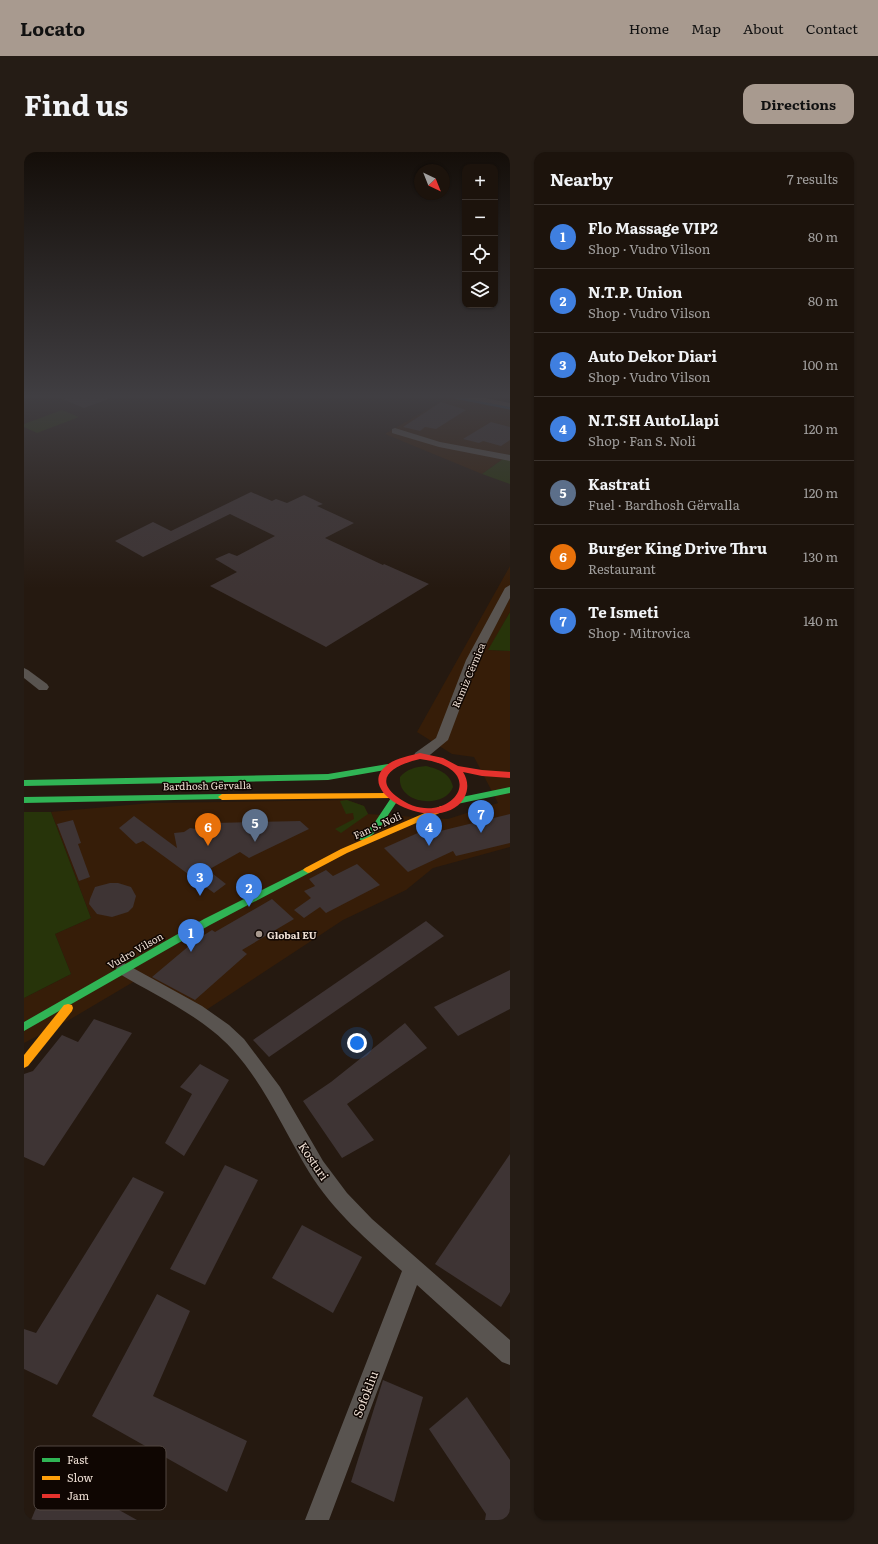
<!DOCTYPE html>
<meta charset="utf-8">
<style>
:root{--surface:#1c130c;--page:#251c15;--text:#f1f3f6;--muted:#a09e9d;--line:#3a322d;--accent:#a89a8f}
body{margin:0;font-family:Literata,serif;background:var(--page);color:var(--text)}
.controls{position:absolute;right:12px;top:12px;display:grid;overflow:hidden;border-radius:8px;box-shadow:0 1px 3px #0004}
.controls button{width:36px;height:36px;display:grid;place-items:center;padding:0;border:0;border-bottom:1px solid var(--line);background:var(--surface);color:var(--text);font:20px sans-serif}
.compass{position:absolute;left:390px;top:12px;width:36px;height:36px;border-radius:50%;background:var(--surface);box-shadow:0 1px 3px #0004;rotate:137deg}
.you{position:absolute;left:333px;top:891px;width:14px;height:14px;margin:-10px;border:3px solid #fff;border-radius:50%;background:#1a73e8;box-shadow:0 0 0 6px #1a73e833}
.badge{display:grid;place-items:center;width:26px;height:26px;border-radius:50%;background:var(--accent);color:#fff;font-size:13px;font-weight:700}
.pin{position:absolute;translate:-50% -33px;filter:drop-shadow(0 1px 2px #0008)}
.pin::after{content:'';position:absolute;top:21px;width:14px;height:12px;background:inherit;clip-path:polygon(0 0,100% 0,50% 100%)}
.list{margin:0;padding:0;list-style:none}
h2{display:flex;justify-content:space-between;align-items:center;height:52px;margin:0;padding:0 16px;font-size:17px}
h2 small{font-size:13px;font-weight:400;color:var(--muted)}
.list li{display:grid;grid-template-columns:26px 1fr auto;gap:12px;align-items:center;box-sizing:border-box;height:64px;padding:0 16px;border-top:1px solid var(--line)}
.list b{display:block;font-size:15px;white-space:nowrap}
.list p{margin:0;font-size:13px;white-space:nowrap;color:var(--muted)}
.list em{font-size:13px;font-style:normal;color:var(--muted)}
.icon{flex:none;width:22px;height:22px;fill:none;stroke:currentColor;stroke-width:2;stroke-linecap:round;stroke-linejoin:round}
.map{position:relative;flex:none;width:486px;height:1368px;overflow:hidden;border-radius:12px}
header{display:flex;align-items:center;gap:24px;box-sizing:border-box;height:56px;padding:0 20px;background:var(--accent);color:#111}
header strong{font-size:19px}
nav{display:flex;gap:22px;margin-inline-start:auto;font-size:14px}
.intro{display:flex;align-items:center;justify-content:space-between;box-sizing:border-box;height:96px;padding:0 24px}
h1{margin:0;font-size:28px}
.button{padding:10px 18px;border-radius:12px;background:var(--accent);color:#111;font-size:14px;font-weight:700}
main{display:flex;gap:24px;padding:0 24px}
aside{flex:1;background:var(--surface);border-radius:12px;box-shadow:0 1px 3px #0004}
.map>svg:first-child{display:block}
</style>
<header>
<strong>Locato</strong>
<nav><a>Home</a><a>Map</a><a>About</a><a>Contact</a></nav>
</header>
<div class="intro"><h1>Find us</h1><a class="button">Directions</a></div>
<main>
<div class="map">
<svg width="486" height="1368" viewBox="0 0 486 1368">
<rect width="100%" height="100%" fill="#251910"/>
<g fill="#361d08">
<path d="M 425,245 L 458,245 L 486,251 L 486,302 L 458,322 L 361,282 Z"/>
<path d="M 486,414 L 486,460 L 465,498 L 486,499 L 486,695 L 409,716 L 382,738 L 319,768 L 173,864 L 116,826 L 45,868 L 0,891 L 0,846 L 47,822 L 31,782 L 67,766 L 27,660 L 127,651 L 323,648 L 340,654 L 344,662 L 424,667 L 474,651 L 450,605 L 428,602 L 393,580 Z"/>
</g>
<g fill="#27340a">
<path d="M 38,258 L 55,265 L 13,281 L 0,275 L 0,272 Z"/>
<path d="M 486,302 L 486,332 L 458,322 Z"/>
<path d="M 486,460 L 486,499 L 464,498 Z"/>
<path d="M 402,614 C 414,617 426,621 429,635 C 420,658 373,652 376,625 C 383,617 391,615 402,614 Z"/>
<path d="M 323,648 L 340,654 L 344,662 L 317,681 L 311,677 L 330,667 L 329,661 L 322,662 L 316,649 Z"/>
<path d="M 0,660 L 27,660 L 67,766 L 31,782 L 47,822 L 0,846 Z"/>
</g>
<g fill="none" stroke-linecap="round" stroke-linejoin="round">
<path stroke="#16466d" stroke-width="3" d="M 430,245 L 486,256"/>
</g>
<g fill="#3e3434">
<path d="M 34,245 L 86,245 L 87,246 L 60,256 Z"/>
<path d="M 417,250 L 442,258 L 412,277 L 401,275 L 396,279 L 379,275 Z"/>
<path d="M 467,270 L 486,275 L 486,288 L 477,294 L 459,289 L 455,291 L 439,287 Z"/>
<path d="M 227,340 L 248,349 L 252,347 L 263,351 L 280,343 L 299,352 L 293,354 L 330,371 L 301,386 L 359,413 L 360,412 L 405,432 L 302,495 L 186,434 L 213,420 L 191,407 L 205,401 L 213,404 L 251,384 L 206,362 L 119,405 L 91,389 L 129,370 L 147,379 Z"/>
<path d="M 486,662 L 486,691 L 432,704 L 429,699 L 384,720 L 360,696 L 396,680 L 400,683 Z"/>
<path d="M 110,664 L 153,696 L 150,681 L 160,680 L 166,676 L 190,680 L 190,671 L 276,669 L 285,677 L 225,706 L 216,700 L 184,718 L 202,732 L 190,741 L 119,689 L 112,692 L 95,676 Z"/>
<path d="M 49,668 L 57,691 L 54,692 L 66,725 L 55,729 L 33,672 Z"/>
<path d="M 333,712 L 356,733 L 302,761 L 296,755 L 280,766 L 270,758 L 287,746 L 280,739 L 291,734 L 285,727 L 302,718 L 309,724 Z"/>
<path d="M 86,731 L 94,731 L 107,735 L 112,744 L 109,755 L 104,760 L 88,765 L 73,762 L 65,752 L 66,747 L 71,735 Z"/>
<path d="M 248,747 L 270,767 L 218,798 L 223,802 L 171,848 L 128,825 L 172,788 L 188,778 L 191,780 Z"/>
<path d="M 402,769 L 420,784 L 245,905 L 229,888 Z"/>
<path d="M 486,818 L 486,857 L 434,884 L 410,855 Z"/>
<path d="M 70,867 L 108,881 L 20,1014 L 0,1005 L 0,922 L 9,919 L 38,883 L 54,890 Z"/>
<path d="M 381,871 L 403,896 L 323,952 L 350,988 L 318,1006 L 279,949 L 307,930 Z"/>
<path d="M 176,912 L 205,928 L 160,1004 L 141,991 L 168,942 L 156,935 Z"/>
<path d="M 486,1002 L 486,1140 L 477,1155 L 411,1112 Z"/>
<path d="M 201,1013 L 234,1028 L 181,1133 L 146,1117 Z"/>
<path d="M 109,1025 L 140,1040 L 33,1233 L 0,1217 L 0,1177 L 12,1181 Z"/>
<path d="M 278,1073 L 338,1105 L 309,1161 L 248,1126 Z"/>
<path d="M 133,1142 L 166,1159 L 129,1244 L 223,1289 L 203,1340 L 68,1264 Z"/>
<path d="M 359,1228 L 399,1245 L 370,1350 L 327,1330 Z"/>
<path d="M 443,1245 L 486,1308 L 486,1368 L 461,1368 L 462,1362 L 405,1277 Z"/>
<path d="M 27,1320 L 113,1368 L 7,1368 Z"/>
</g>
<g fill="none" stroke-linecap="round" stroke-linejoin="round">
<g fill="#595450" fill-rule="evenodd">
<path d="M 440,245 L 456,245 L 486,251 L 486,255 L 444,247 Z"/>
<path d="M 371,276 L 416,290 L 486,303 L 486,309 L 415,295 L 368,281 L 368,277 Z"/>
<path d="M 486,433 L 486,446 L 454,508 L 424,588 L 401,607 L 391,607 L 390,604 L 391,601 L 412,586 L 442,508 L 481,436 Z"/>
<path d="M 0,516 L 4,518 L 23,532 L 25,535 L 23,538 L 15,538 L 0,526 Z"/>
<path d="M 100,811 L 178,854 L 205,873 L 220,887 L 256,935 L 299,1009 L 323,1041 L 348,1067 L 486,1188 L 486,1213 L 478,1210 L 393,1133 L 305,1368 L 281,1368 L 378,1119 C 344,1089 309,1059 285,1020 C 260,979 241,933 208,897 C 178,864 132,844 94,821 L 92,817 L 94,813 Z"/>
</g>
<g fill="#30b455" fill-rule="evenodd">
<path d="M 364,612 L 368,615 L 367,617 L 304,628 L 0,634 L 0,628 L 304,622 Z"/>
<path d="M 486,635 L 486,641 L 433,652 L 429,649 L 433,646 Z"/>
<path d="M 198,642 L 202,645 L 201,647 L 0,651 L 0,645 Z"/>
<path d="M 370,645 L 374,648 L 355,677 L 342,688 L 336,688 L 334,686 L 336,684 L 349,673 L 367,646 Z"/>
<path d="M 284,715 L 289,718 L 287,720 L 186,773 L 0,879 L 0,870 L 180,767 Z"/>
</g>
<g fill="#ff9f0a" fill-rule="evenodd">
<path d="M 365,641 L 368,642 L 369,644 L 368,646 L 198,648 L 194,645 L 198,642 Z"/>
<path d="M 417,654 L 421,657 L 420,659 L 323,701 L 287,720 L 284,721 L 279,718 L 281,716 L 317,697 Z"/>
<path d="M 44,852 L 48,853 L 49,856 L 48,859 L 4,914 L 0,916 L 0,903 L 40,853 Z"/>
</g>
<path fill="#e5322d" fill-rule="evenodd" d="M 396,601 L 419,606 L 434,614 L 458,618 L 486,620 L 486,626 L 458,624 L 439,620 C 444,628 445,637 440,646 C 417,685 328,642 362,614 C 371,606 385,604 396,601 ZM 396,607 C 474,617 421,683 372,644 C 346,623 378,611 396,607 Z"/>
</g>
<linearGradient id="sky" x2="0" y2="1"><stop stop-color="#140e09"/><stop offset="0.56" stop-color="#403e42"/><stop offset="1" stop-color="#403e42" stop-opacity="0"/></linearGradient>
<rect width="486" height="436" fill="url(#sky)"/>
<circle fill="#a89a8f" stroke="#0f0602" stroke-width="1.5" cx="235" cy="782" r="4"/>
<g text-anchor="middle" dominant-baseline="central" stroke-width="3" stroke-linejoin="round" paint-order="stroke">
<g font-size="10" fill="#eedfd4" stroke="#0f0602">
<text transform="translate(444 523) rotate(-67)">Ramiz Cërnica</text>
<text transform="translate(183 633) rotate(-1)">Bardhosh Gërvalla</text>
<text transform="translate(353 673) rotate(-24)">Fan S. Noli</text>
<text transform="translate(111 798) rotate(-30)">Vudro Vilson</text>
</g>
<g font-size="10" font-weight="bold" fill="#eedfd4" stroke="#0f0602" text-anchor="start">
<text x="243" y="782">Global EU</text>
</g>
<g font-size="12" fill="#eedfd4" stroke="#0f0602">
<text transform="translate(290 1009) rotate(56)">Kosturi</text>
<text transform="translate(341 1242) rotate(-69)">Sofokliu</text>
</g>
</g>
<rect x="10" y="1294" width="132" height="64" rx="6" fill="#0f0602" stroke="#524741" stroke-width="1"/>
<rect x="18" y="1306" width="18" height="4" fill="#30b455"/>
<rect x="18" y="1324" width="18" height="4" fill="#ff9f0a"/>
<rect x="18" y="1342" width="18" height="4" fill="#e5322d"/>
<g font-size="11" fill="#eedfd4">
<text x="43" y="1312">Fast</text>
<text x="43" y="1330">Slow</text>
<text x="43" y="1348">Jam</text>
</g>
</svg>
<div class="controls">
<button>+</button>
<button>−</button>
<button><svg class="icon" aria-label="locate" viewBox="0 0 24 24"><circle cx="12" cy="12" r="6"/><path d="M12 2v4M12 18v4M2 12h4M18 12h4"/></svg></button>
<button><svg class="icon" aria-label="layers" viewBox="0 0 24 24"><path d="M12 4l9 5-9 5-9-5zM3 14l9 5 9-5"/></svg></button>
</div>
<svg class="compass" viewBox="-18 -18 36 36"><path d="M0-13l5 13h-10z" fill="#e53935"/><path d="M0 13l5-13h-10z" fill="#a09e9d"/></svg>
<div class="you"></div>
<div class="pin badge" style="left:167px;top:800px;background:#3f7fe0">1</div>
<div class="pin badge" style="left:225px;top:755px;background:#3f7fe0">2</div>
<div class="pin badge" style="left:176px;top:744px;background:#3f7fe0">3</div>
<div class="pin badge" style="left:405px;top:694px;background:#3f7fe0">4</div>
<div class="pin badge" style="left:231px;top:690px;background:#5c6f8a">5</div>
<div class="pin badge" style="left:184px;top:694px;background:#e8710a">6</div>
<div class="pin badge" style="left:457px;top:681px;background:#3f7fe0">7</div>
</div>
<aside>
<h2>Nearby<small>7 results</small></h2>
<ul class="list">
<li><span class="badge" style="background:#3f7fe0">1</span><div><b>Flo Massage VIP2</b><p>Shop · Vudro Vilson</p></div><em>80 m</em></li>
<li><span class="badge" style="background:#3f7fe0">2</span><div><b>N.T.P. Union</b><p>Shop · Vudro Vilson</p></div><em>80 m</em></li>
<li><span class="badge" style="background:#3f7fe0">3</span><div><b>Auto Dekor Diari</b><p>Shop · Vudro Vilson</p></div><em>100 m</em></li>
<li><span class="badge" style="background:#3f7fe0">4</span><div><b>N.T.SH AutoLlapi</b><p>Shop · Fan S. Noli</p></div><em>120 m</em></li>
<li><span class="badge" style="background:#5c6f8a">5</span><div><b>Kastrati</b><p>Fuel · Bardhosh Gërvalla</p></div><em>120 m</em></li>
<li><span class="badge" style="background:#e8710a">6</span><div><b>Burger King Drive Thru</b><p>Restaurant</p></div><em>130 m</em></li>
<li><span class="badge" style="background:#3f7fe0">7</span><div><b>Te Ismeti</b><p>Shop · Mitrovica</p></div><em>140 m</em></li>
</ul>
</aside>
</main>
